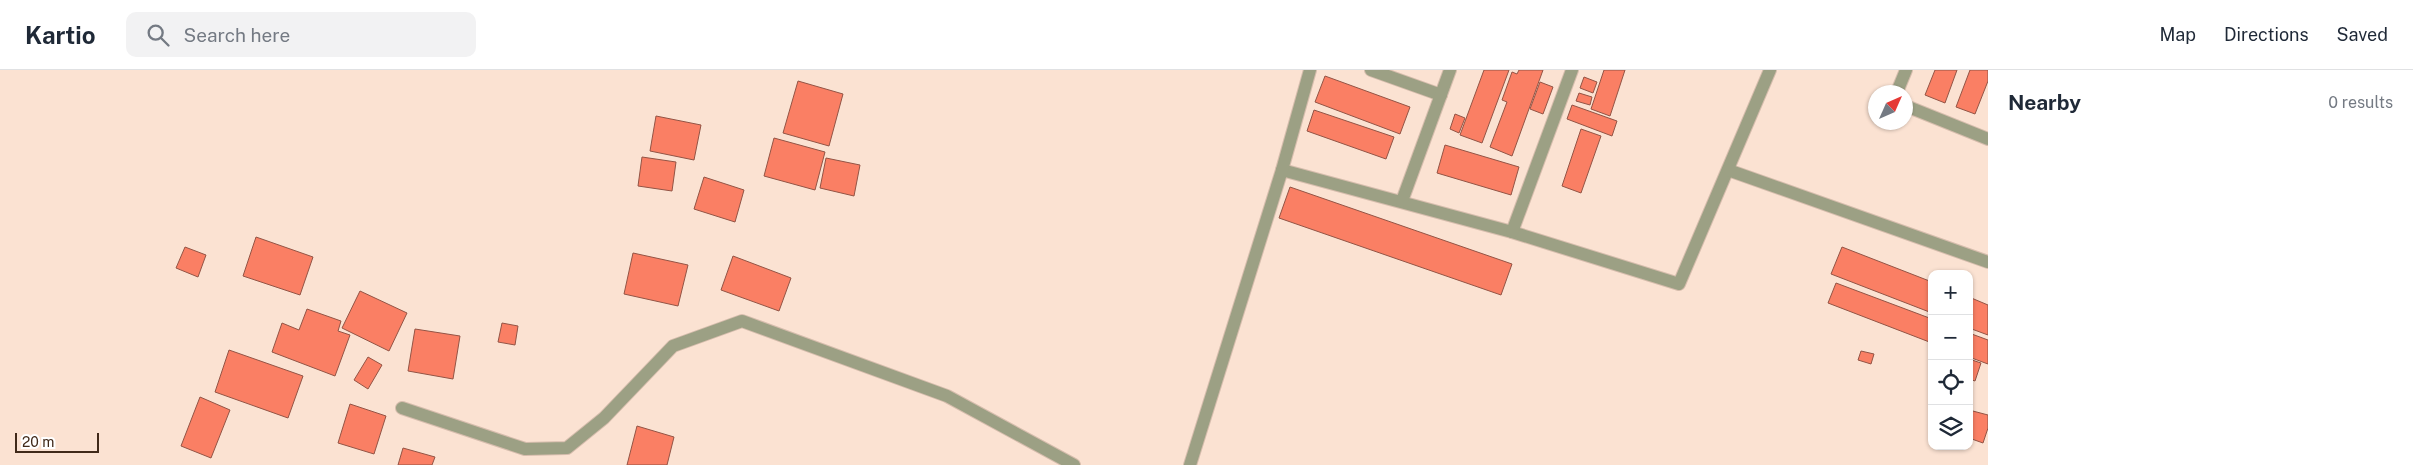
<!DOCTYPE html>
<meta charset="utf-8">
<style>
:root{--surface:#fff;--page:#f2f2f3;--text:#1f2937;--muted:#747a83;--line:#e0e1e3}
body{margin:0;font-family:"Public Sans",sans-serif;background:var(--page);color:var(--text)}
.controls{position:absolute;right:15px;bottom:15px;display:grid;overflow:hidden;border-radius:10px;box-shadow:0 1px 4px #0004}
.controls button{width:45px;height:45px;display:grid;place-items:center;padding:0;border:0;border-bottom:1px solid var(--line);background:var(--surface);color:var(--text);font:25px sans-serif}
.compass{position:absolute;left:1868px;top:15px;width:45px;height:45px;border-radius:50%;background:var(--surface);box-shadow:0 1px 4px #0004;rotate:45deg}
.scale{position:absolute;left:15px;bottom:12px;width:84px;box-sizing:border-box;padding-left:5px;border:2px solid #402919;border-top:0;font-size:14px;line-height:18px;white-space:nowrap;color:#402919;-webkit-text-stroke:4px #fff;paint-order:stroke}
.list{margin:0;padding:0;list-style:none}
h2{display:flex;justify-content:space-between;align-items:center;height:65px;margin:0;padding:0 20px;font-size:21px}
h2 small{font-size:16px;font-weight:400;color:var(--muted)}
.icon{flex:none;width:28px;height:28px;fill:none;stroke:currentColor;stroke-width:2;stroke-linecap:round;stroke-linejoin:round}
.map{position:relative;flex:none;width:1988px;height:395px;overflow:hidden}
header{display:flex;align-items:center;gap:30px;box-sizing:border-box;height:70px;padding:0 25px;background:var(--surface);border-bottom:1px solid var(--line)}
header strong{font-size:24px}
nav{display:flex;gap:28px;margin-inline-start:auto;font-size:18px}
.search{width:350px;height:45px;background:var(--page);display:flex;align-items:center;gap:12px;box-sizing:border-box;padding:0 18px;border-radius:10px;color:var(--muted);font-size:19px}
main{display:flex}
aside{flex:1;background:var(--surface)}
.map>svg:first-child{display:block}
</style>
<header>
<strong>Kartio</strong>
<div class="search"><svg class="icon" aria-label="search" viewBox="0 0 24 24"><circle cx="10" cy="10" r="6"/><path d="M15 15l6 6"/></svg>Search here</div>
<nav><a>Map</a><a>Directions</a><a>Saved</a></nav>
</header>
<main>
<div class="map">
<svg width="1988" height="395" viewBox="0 0 1988 395">
<rect width="100%" height="100%" fill="#fbe2d2"/>
<g fill="#fa7f64" stroke="#935445">
<path d="M 1484,0 L 1509,0 L 1482,73 L 1460,65 Z"/>
<path d="M 1519,0 L 1543,0 L 1512,86 L 1490,77 L 1507,32 L 1502,30 L 1512,2 L 1517,4 Z"/>
<path d="M 1604,0 L 1625,0 L 1610,46 L 1591,39 Z"/>
<path d="M 1935,0 L 1957,0 L 1945,33 L 1925,25 Z"/>
<path d="M 1970,0 L 1988,0 L 1988,11 L 1975,44 L 1956,37 Z"/>
<path d="M 1325,6 L 1410,37 L 1400,64 L 1315,32 Z"/>
<path d="M 1584,7 L 1597,12 L 1593,23 L 1580,18 Z"/>
<path d="M 798,11 L 843,24 L 829,76 L 783,63 Z"/>
<path d="M 1540,12 L 1553,17 L 1543,44 L 1530,39 Z"/>
<path d="M 1579,23 L 1592,27 L 1590,35 L 1576,31 Z"/>
<path d="M 1572,35 L 1617,51 L 1612,66 L 1567,49 Z"/>
<path d="M 1314,40 L 1394,67 L 1386,89 L 1307,61 Z"/>
<path d="M 1455,44 L 1465,48 L 1459,63 L 1450,59 Z"/>
<path d="M 656,46 L 701,55 L 694,90 L 650,81 Z"/>
<path d="M 1581,59 L 1601,66 L 1581,123 L 1562,116 Z"/>
<path d="M 774,68 L 825,82 L 815,120 L 764,106 Z"/>
<path d="M 1445,75 L 1519,97 L 1511,125 L 1437,103 Z"/>
<path d="M 642,87 L 676,92 L 672,121 L 638,116 Z"/>
<path d="M 826,88 L 860,95 L 854,126 L 820,118 Z"/>
<path d="M 704,107 L 744,120 L 735,152 L 694,139 Z"/>
<path d="M 1290,117 L 1512,194 L 1501,225 L 1279,148 Z"/>
<path d="M 256,167 L 313,187 L 300,225 L 243,206 Z"/>
<path d="M 185,177 L 206,185 L 198,207 L 176,198 Z"/>
<path d="M 1842,177 L 1932,212 L 1932,243 L 1831,204 Z"/>
<path d="M 633,183 L 688,195 L 678,236 L 624,224 Z"/>
<path d="M 733,186 L 791,208 L 779,241 L 721,220 Z"/>
<path d="M 1836,213 L 1932,249 L 1932,273 L 1828,233 Z"/>
<path d="M 360,221 L 407,243 L 389,281 L 342,258 Z"/>
<path d="M 1969,227 L 1988,235 L 1988,265 L 1969,258 Z"/>
<path d="M 307,239 L 341,251 L 338,261 L 350,265 L 335,306 L 272,282 L 282,253 L 299,260 Z"/>
<path d="M 502,253 L 518,256 L 515,275 L 498,272 Z"/>
<path d="M 415,259 L 460,266 L 453,309 L 408,301 Z"/>
<path d="M 1969,263 L 1988,270 L 1988,294 L 1969,287 Z"/>
<path d="M 229,280 L 303,306 L 288,348 L 215,322 Z"/>
<path d="M 1861,281 L 1874,284 L 1871,294 L 1858,290 Z"/>
<path d="M 368,287 L 382,295 L 368,319 L 354,310 Z"/>
<path d="M 1969,289 L 1981,293 L 1975,311 L 1969,309 Z"/>
<path d="M 200,327 L 230,340 L 211,388 L 181,376 Z"/>
<path d="M 350,334 L 386,346 L 374,384 L 338,373 Z"/>
<path d="M 1969,340 L 1988,345 L 1988,358 L 1983,373 L 1969,368 Z"/>
<path d="M 637,356 L 674,367 L 667,395 L 627,395 Z"/>
<path d="M 403,378 L 435,387 L 432,395 L 398,395 Z"/>
</g>
<g fill="none" stroke-linecap="round" stroke-linejoin="round">
<defs>
<g id="minor">
<path d="M 1371,0 L 1441,25"/>
<path d="M 1897,22 L 1906,0"/>
<path d="M 1906,36 L 1988,69"/>
<path d="M 1282,100 L 1512,162 L 1679,214 L 1770,0"/>
<path d="M 1728,100 L 1988,192"/>
<path d="M 1402,131 L 1450,0"/>
<path d="M 1512,162 L 1572,0"/>
<path d="M 402,338 L 525,379 L 567,378 L 604,348 L 673,276 L 742,251 L 947,326 L 1074,395"/>
<path d="M 1190,395 L 1282,100 L 1310,0"/>
</g>
</defs>
<use href="#minor" stroke="#d6bdad" stroke-width="14"/>
<use href="#minor" stroke="#9ca084" stroke-width="12"/>
</g>
</svg>
<div class="controls">
<button>+</button>
<button>−</button>
<button><svg class="icon" aria-label="locate" viewBox="0 0 24 24"><circle cx="12" cy="12" r="6"/><path d="M12 2v4M12 18v4M2 12h4M18 12h4"/></svg></button>
<button><svg class="icon" aria-label="layers" viewBox="0 0 24 24"><path d="M12 4l9 5-9 5-9-5zM3 14l9 5 9-5"/></svg></button>
</div>
<svg class="compass" viewBox="-18 -18 36 36"><path d="M0-13l5 13h-10z" fill="#e53935"/><path d="M0 13l5-13h-10z" fill="#747a83"/></svg>
<div class="scale">20 m</div>
</div>
<aside>
<h2>Nearby<small>0 results</small></h2>
<ul class="list">
</ul>
</aside>
</main>
